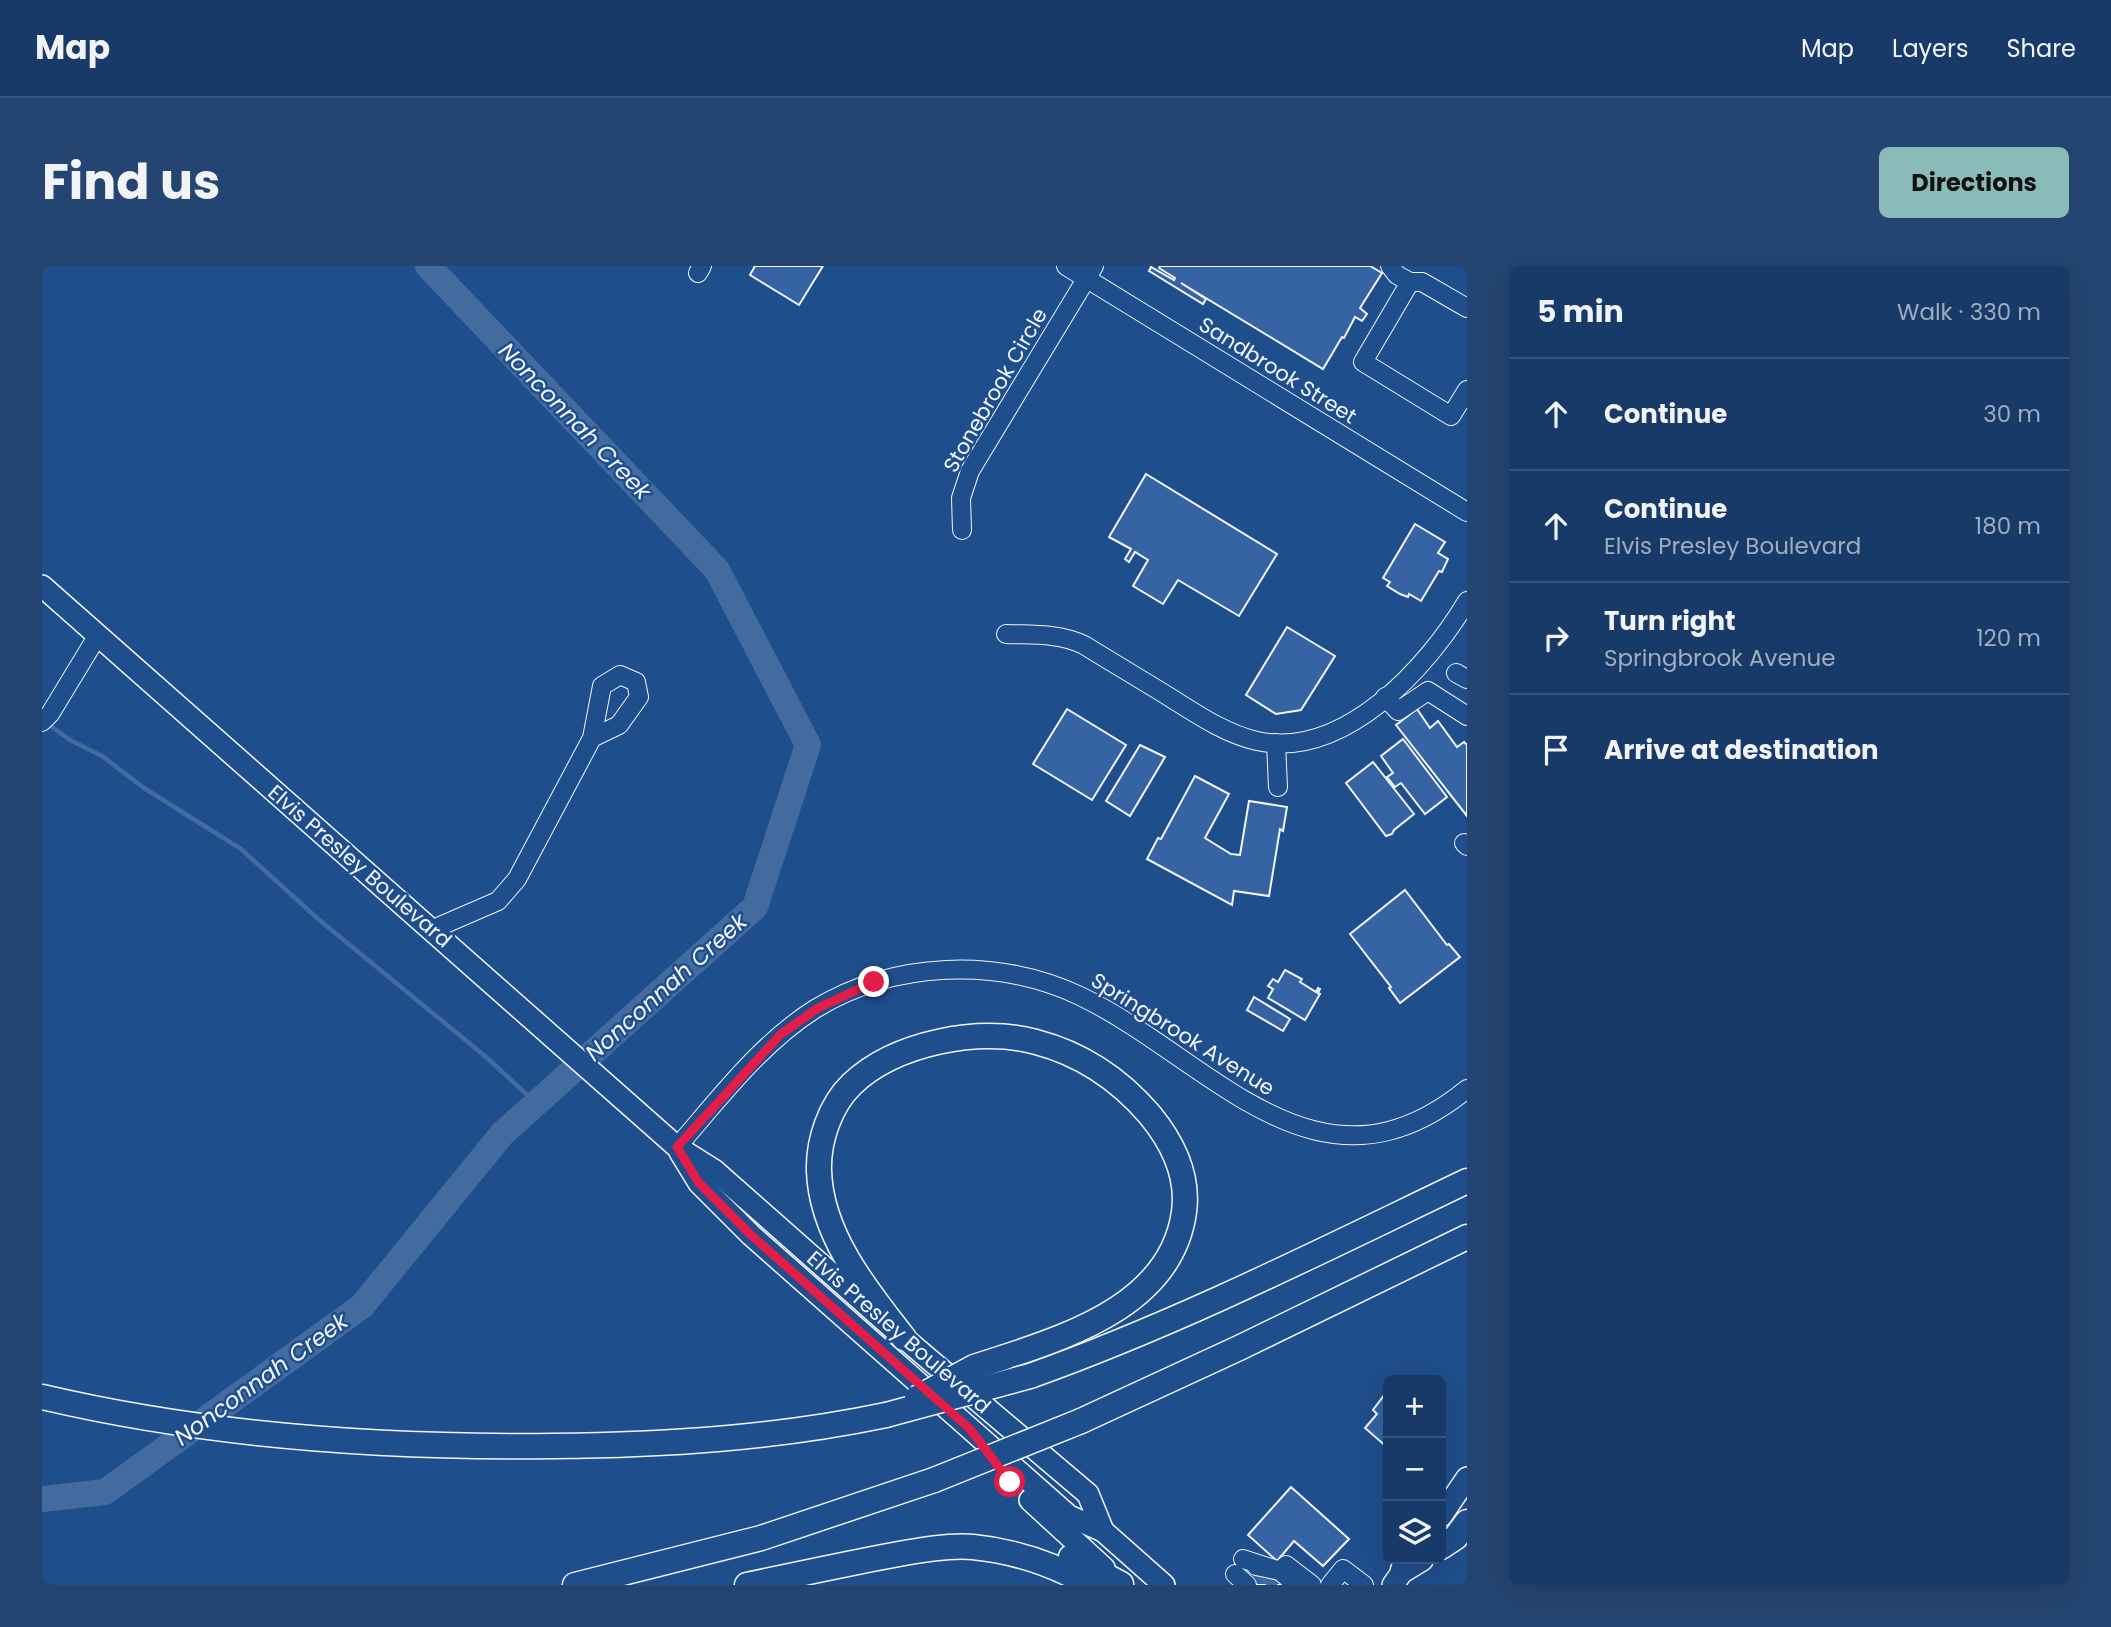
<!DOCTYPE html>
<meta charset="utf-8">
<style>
:root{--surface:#173a69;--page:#244571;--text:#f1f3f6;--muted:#9eadc0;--line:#36547d;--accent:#8bbbb9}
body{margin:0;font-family:Poppins,sans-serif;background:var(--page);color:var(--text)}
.controls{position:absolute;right:21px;bottom:21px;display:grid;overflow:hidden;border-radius:10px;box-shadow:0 7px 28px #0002}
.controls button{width:63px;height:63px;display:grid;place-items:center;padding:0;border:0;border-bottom:2px solid var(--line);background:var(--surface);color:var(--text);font:35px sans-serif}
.stop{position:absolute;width:21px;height:21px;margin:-16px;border:5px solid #e11d48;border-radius:50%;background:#fff}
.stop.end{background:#e11d48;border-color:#fff;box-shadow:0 2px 7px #0008}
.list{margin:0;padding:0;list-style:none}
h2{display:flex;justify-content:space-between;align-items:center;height:91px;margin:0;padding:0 28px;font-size:30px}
h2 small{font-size:23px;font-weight:400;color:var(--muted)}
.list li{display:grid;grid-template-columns:46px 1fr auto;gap:21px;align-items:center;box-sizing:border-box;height:112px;padding:0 28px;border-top:2px solid var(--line)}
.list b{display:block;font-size:26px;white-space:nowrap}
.list p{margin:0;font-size:23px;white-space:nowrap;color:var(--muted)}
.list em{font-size:23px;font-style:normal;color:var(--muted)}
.icon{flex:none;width:38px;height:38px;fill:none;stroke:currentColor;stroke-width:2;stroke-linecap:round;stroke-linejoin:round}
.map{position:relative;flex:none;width:1425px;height:1319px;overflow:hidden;border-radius:10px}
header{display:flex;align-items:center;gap:42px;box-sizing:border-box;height:98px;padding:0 35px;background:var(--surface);border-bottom:2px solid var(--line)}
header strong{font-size:33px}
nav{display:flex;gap:38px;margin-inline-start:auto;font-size:24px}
.intro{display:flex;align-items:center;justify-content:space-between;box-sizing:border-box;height:168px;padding:0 42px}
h1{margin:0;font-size:49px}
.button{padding:18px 32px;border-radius:10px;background:var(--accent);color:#111;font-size:24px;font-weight:700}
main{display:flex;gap:42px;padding:0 42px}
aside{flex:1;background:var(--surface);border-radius:10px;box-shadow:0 7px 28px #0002}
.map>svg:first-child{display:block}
</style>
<header>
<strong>Map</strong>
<nav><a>Map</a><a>Layers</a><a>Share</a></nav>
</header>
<div class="intro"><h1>Find us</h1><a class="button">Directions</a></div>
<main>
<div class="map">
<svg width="1425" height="1319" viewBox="0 0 1425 1319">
<rect width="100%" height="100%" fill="#1f4e8c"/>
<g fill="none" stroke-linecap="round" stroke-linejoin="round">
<path stroke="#446ba0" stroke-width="4.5" d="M 6,458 L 28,474 L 60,490 L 102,522 L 199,583 L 275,652 L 444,791 L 494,837"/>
<path stroke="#446ba0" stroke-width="26" d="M 0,1233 L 63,1226 L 320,1040 L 460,868 L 713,641 L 766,479 L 675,304 L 386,0"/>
</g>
<g fill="#3563a3" stroke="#f2f6ff" stroke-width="2">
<path d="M 713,0 L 781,0 L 757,39 L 708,9 Z"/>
<path d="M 1118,0 L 1328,0 L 1340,7 L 1318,42 L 1325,48 L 1320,55 L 1313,51 L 1302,72 L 1300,71 L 1281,103 L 1139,17 L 1164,33 L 1161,38 L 1107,5 L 1109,1 L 1132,14 L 1133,12 L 1117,2 Z"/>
<path d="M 1104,208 L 1235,288 L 1197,350 L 1136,314 L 1121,338 L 1091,320 L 1106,294 L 1093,286 L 1087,296 L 1083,293 L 1089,283 L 1067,271 Z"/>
<path d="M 1373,258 L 1403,276 L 1396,287 L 1406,293 L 1400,306 L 1397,305 L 1379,335 L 1367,328 L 1366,331 L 1358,328 L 1345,320 L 1348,316 L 1341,312 Z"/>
<path d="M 1245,361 L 1293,390 L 1259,444 L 1234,448 L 1204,429 Z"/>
<path d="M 1025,443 L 1084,479 L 1050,534 L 991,498 Z"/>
<path d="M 1375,443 L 1388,462 L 1396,455 L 1415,481 L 1422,476 L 1425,479 L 1425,550 L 1354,459 Z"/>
<path d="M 1361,473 L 1405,531 L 1383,548 L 1359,517 L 1353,521 L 1345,511 L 1351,507 L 1339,490 Z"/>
<path d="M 1098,479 L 1123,491 L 1088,550 L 1064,535 Z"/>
<path d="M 1331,496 L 1372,548 L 1352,564 L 1350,568 L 1344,570 L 1304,517 Z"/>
<path d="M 1153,510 L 1187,528 L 1163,572 L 1189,588 L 1198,589 L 1207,535 L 1245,541 L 1241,565 L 1238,563 L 1227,630 L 1192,625 L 1190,639 L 1105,593 L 1116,572 L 1119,573 Z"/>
<path d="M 1363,624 L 1405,679 L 1407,678 L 1418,691 L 1358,737 L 1347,722 L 1349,721 L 1308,668 Z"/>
<path d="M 1243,704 L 1260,713 L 1258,716 L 1274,726 L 1276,722 L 1278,723 L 1276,727 L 1278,728 L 1263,754 L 1226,732 L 1231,723 L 1226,720 L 1231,713 L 1236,716 Z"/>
<path d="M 1212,731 L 1248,753 L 1241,765 L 1205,744 Z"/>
<path d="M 1343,1128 L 1346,1131 L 1346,1182 L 1323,1162 L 1335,1148 L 1331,1144 Z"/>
<path d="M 1249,1221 L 1307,1273 L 1281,1300 L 1252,1275 L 1235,1295 L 1206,1269 Z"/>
<path d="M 1197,1291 L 1251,1319 L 1215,1319 L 1189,1306 Z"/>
</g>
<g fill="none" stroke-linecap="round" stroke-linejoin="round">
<path stroke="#3f679d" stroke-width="18" stroke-dasharray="18 9" stroke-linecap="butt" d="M 1225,1319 L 1230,1308"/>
<defs>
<g id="minor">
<path d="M 1024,0 L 1425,246"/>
<path d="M 1348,0 L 1355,9 L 1368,16 L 1380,16 L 1425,42"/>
<path d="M 656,7 L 660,0"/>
<path d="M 1368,16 L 1321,96 L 1409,150 L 1425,124"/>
<path d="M 920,264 L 919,232 L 928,205 L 1052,0"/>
<path d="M 964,368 C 991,369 1017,367 1042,379 C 1071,397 1100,414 1129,432 C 1156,449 1184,468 1215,475 C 1302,494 1386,401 1425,335"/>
<path d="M 1414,407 L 1425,413"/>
<path d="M 1343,431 L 1356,445 L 1386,425 L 1425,450"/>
<path d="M 0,456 L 8,448 L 56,369"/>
<path d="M 1234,477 L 1236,521"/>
<path d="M 1422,577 L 1425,580"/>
<path d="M 389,664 L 456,635 L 475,613 L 550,472 L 577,459 L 597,431 L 594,416 L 578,409 L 560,420 L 550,472"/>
<path d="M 635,881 C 677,833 718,778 773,743 C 852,695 955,691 1038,730 C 1168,792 1275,946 1425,823"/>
<path d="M 1201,1293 L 1238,1305 L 1214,1300"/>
<path d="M 1193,1308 L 1205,1319"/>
<path d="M 1254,1319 L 1238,1305 L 1244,1299 L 1270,1319"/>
<path d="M 1288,1319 L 1301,1303 L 1322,1319"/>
</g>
<g id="major">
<path d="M 0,320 L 635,881 L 673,905 L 862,1072 L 1046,1228 L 1061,1265"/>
<path d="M 638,886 L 657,917 L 709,969 L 1027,1250 L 1061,1265 L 1122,1319"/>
<path d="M 988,1234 L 1062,1302"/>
<path d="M 1399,1250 L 1425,1212"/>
<path d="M 1351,1319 L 1369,1293"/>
</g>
<g id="highway">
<path d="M 862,1072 C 825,1025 779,969 777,905 C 776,875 788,839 810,818 C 853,777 938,760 994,776 C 1040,788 1078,814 1108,849 C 1131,877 1147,909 1142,946 C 1130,1034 1036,1067 963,1091"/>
<path d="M 988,1110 C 1139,1056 1281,984 1425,915"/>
<path d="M 0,1131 C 166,1170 341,1182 511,1180 C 623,1179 734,1172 844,1149"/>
<path d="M 1039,1155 L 1197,1082 L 1425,971"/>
<path d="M 1399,1281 L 1414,1271 L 1425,1256"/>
<path d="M 1029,1291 L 1079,1318"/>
<path d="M 1361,1304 L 1379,1293"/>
<path d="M 533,1319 L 719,1272 L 892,1214"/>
<path d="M 705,1319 C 752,1309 799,1299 846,1290 C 874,1285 904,1279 931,1281 C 972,1285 1013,1299 1048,1319"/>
</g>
</defs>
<use href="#minor" stroke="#f2f6ff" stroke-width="20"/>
<use href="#major" stroke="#f2f6ff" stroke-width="24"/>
<use href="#highway" stroke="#f2f6ff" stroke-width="27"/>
<use href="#minor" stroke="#1f4e8c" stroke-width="18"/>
<use href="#major" stroke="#1f4e8c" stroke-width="21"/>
<use href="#highway" stroke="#1f4e8c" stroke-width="24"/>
<defs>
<g id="highway-bridge">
<path d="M 875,1132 L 932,1101 L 963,1091"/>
<path d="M 844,1149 L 988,1110"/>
<path d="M 892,1214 L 1039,1155"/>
</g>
</defs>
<use href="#highway-bridge" stroke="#f2f6ff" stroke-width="27" stroke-linecap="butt"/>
<use href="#highway-bridge" stroke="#1f4e8c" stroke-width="24"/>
</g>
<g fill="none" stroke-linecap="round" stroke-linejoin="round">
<path stroke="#e11d48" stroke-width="9" d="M 832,716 L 776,742 L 739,768 L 635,881 L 657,917 L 709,969 L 928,1163 L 968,1216"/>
</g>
<g text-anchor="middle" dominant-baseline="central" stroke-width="5" stroke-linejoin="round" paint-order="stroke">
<g font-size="21" fill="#f2f6ff" stroke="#1f4e8c">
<text transform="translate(1236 104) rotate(32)">Sandbrook Street</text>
<text transform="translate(953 124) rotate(-60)">Stonebrook Circle</text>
<text transform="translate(318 600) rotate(41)">Elvis Presley Boulevard</text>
<text transform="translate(1141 768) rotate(32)">Springbrook Avenue</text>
<text transform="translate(857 1066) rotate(41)">Elvis Presley Boulevard</text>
</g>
<g font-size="23" font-style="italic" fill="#f2f6ff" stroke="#1f4e8c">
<text transform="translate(533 155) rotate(46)">Nonconnah Creek</text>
<text transform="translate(624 721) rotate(-42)">Nonconnah Creek</text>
<text transform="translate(219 1113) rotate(-36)">Nonconnah Creek</text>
</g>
</g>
</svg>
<div class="controls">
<button>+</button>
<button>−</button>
<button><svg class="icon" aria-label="layers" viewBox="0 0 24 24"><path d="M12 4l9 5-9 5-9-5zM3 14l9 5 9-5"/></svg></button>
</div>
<div class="stop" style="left:968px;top:1216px"></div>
<div class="stop end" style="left:832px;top:716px"></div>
</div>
<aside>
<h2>5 min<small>Walk · 330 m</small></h2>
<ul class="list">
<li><svg class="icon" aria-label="ahead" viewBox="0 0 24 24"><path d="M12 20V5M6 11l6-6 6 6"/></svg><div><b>Continue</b></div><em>30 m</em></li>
<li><svg class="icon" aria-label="ahead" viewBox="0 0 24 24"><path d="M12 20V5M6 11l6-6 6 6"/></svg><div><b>Continue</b><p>Elvis Presley Boulevard</p></div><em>180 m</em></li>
<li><svg class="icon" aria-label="right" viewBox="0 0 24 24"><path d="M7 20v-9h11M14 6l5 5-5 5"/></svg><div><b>Turn right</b><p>Springbrook Avenue</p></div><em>120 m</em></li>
<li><svg class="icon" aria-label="arrive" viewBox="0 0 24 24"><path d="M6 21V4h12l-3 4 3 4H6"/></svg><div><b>Arrive at destination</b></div></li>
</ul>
</aside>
</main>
